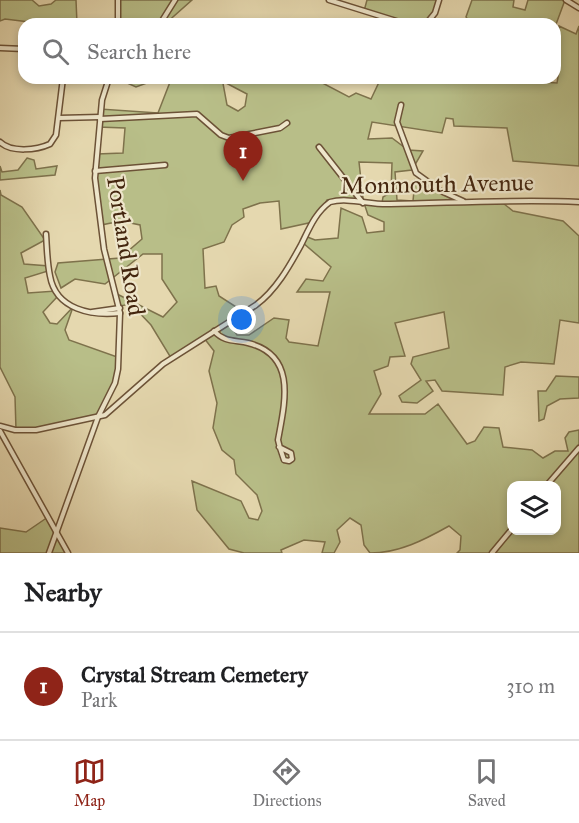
<!DOCTYPE html>
<style>
:root{--surface:#fff;--page:#f2f2f2;--text:#202124;--muted:#757577;--line:#e0e0e0;--accent:#8f2418}
body{margin:0;font-family:"IM FELL Great Primer",serif;background:var(--page);color:var(--text)}
.controls{position:absolute;right:18px;bottom:18px;display:grid;overflow:hidden;border-radius:12px;box-shadow:0 3px 9px #0003}
.controls button{width:54px;height:54px;display:grid;place-items:center;padding:0;border:0;border-bottom:2px solid var(--line);background:var(--surface);color:var(--text);font:30px sans-serif}
.you{position:absolute;left:242px;top:320px;width:21px;height:21px;margin:-15px;border:4px solid #fff;border-radius:50%;background:#1a73e8;box-shadow:0 0 0 9px #1a73e833}
.badge{display:grid;place-items:center;width:39px;height:39px;border-radius:50%;background:var(--accent);color:#fff;font-size:20px;font-weight:700}
.pin{position:absolute;translate:-50% -50px;filter:drop-shadow(0 2px 3px #0008)}
.pin::after{content:'';position:absolute;top:32px;width:21px;height:18px;background:inherit;clip-path:polygon(0 0,100% 0,50% 100%)}
.list{margin:0;padding:0;list-style:none}
h2{display:flex;justify-content:space-between;align-items:center;height:78px;margin:0;padding:0 24px;font-size:26px}
h2 small{font-size:20px;font-weight:400;color:var(--muted)}
.list li{display:grid;grid-template-columns:39px 1fr auto;gap:18px;align-items:center;box-sizing:border-box;height:108px;padding:0 24px;border-top:2px solid var(--line)}
.list b{display:block;font-size:22px;white-space:nowrap}
.list p{margin:0;font-size:20px;white-space:nowrap;color:var(--muted)}
.list em{font-size:20px;font-style:normal;color:var(--muted)}
.icon{flex:none;width:33px;height:33px;fill:none;stroke:currentColor;stroke-width:2;stroke-linecap:round;stroke-linejoin:round}
.map{position:relative;flex:none;width:579px;height:553px;overflow:hidden}
.search{position:absolute;background:var(--surface);box-shadow:0 3px 9px #0003;left:18px;right:18px;top:18px;height:66px;display:flex;align-items:center;gap:15px;box-sizing:border-box;padding:0 21px;border-radius:18px;color:var(--muted);font-size:22px}
.sheet{height:186px;background:var(--surface)}
nav{display:flex;justify-content:space-around;align-items:center;box-sizing:border-box;height:84px;border-top:2px solid var(--line);background:var(--surface);font-size:16px;color:var(--muted)}
nav a{display:grid;justify-items:center;gap:3px}
nav .on{color:var(--accent)}
.map>svg:first-child{display:block}
</style>
<div class="map">
<svg width="579" height="553" viewBox="0 0 579 553">
<rect width="100%" height="100%" fill="#e5d8af"/>
<filter id="stains"><feTurbulence type="fractalNoise" baseFrequency=".00333" numOctaves="4"/><feColorMatrix values="0 0 0 0 .2 0 0 0 0 .09 0 0 0 0 .02 0 0 0 .5 -.17"/></filter>
<radialGradient id="worn" r=".72"><stop offset=".6" stop-color="#630" stop-opacity="0"/><stop offset="1" stop-color="#630" stop-opacity=".3"/></radialGradient>
<g fill="#b8be88" stroke="#7e724c" stroke-width="1.5" fill-rule="evenodd">
<path d="M 0,0 L 32,0 L 39,6 L 51,4 L 56,0 L 76,0 L 77,24 L 46,24 L 5,19 L 0,21 Z"/>
<path d="M 119,0 L 192,0 L 165,24 L 120,24 L 119,22 Z"/>
<path d="M 367,0 L 439,0 L 428,24 L 410,24 L 364,11 Z"/>
<path d="M 472,0 L 514,0 L 513,7 L 525,10 L 528,0 L 565,0 L 555,27 L 555,24 L 471,24 L 466,17 Z"/>
<path d="M 559,26 L 576,34 L 579,26 L 579,166 L 513,161 L 507,128 L 454,126 L 453,119 L 446,118 L 442,133 L 372,122 L 368,139 L 392,138 L 408,150 L 423,151 L 412,170 L 395,172 L 397,200 L 413,201 L 415,180 L 461,202 L 499,200 L 513,211 L 563,221 L 579,236 L 579,323 L 560,320 L 554,364 L 521,362 L 505,367 L 503,395 L 442,391 L 435,380 L 426,381 L 433,391 L 417,403 L 402,402 L 399,396 L 421,380 L 411,364 L 413,357 L 449,348 L 444,312 L 395,323 L 405,356 L 390,357 L 388,366 L 374,371 L 381,394 L 369,414 L 425,414 L 438,404 L 467,444 L 475,441 L 484,427 L 499,428 L 503,447 L 532,450 L 543,458 L 555,451 L 568,451 L 565,438 L 569,432 L 579,430 L 579,553 L 457,553 L 460,550 L 461,536 L 449,526 C 424,540 399,553 370,553 L 364,545 L 361,525 L 350,518 L 337,530 L 340,542 L 334,553 L 322,553 L 325,542 L 304,540 L 281,550 L 282,553 L 244,553 L 229,549 L 197,510 L 192,481 L 241,501 L 249,518 L 258,520 L 262,511 L 257,495 L 236,474 L 234,460 L 222,450 L 213,428 L 217,403 L 209,371 L 214,351 L 204,338 L 171,358 L 151,325 L 131,304 L 120,306 L 117,294 L 163,317 L 177,302 L 162,279 L 162,254 L 143,254 L 105,284 L 75,279 L 61,288 L 55,272 L 58,263 L 120,258 L 142,239 L 140,225 L 121,221 L 101,225 L 94,175 L 97,154 L 123,153 L 125,128 L 98,127 L 100,109 L 158,113 L 170,82 L 155,80 L 136,87 L 116,78 L 222,78 L 227,105 L 238,111 L 245,106 L 247,94 L 226,83 L 226,78 L 313,78 L 349,97 L 356,93 L 371,99 L 381,78 L 541,78 L 542,82 L 557,83 L 560,65 L 555,62 ZM 359,162 L 392,163 L 391,192 L 383,197 L 382,203 L 364,203 L 368,215 L 384,222 L 384,231 L 367,233 L 362,217 L 341,208 L 338,238 L 315,240 L 305,236 L 302,242 L 331,267 L 323,281 L 306,279 L 297,292 L 330,292 L 318,346 L 289,342 L 286,338 L 289,320 L 274,318 L 249,335 L 237,335 L 228,322 L 244,312 L 219,296 L 216,286 L 205,288 L 203,249 L 224,242 L 232,225 L 244,217 L 243,209 L 260,203 L 279,201 L 281,229 L 313,222 L 327,200 L 363,198 ZM 512,485 L 556,485 L 556,530 L 512,530 Z"/>
<path d="M 27,158 L 34,160 L 36,169 L 57,166 L 55,175 L 0,180 L 0,166 L 2,172 L 18,170 Z"/>
<path d="M 0,190 L 1,195 L 22,207 L 45,240 L 21,253 L 24,264 L 49,266 L 48,271 L 25,278 L 28,293 L 56,291 L 57,297 L 43,312 L 50,323 L 57,324 L 73,307 L 65,330 L 69,340 L 120,358 L 116,382 L 98,416 L 40,430 L 16,430 L 15,397 L 0,367 Z"/>
<path d="M 556,376 L 579,377 L 579,398 L 560,399 L 547,406 L 544,419 L 539,421 L 538,391 L 546,391 Z"/>
<path d="M 48,517 L 67,551 L 65,553 L 0,553 L 0,528 L 26,532 Z"/>
</g>
<g fill="none" stroke-linecap="round" stroke-linejoin="round">
<defs>
<g id="minor">
<path d="M 118,0 L 118,24"/>
<path d="M 329,0 L 406,24"/>
<path d="M 566,0 L 579,8"/>
<path d="M 160,24 L 175,0"/>
<path d="M 426,24 L 435,13 L 439,0"/>
<path d="M 0,48 L 24,49"/>
<path d="M 401,105 L 397,122 L 416,173 L 441,191 L 463,201"/>
<path d="M 59,118 L 100,117"/>
<path d="M 100,119 L 197,114 L 221,135 L 229,138 L 280,128 L 287,123"/>
<path d="M 0,142 C 11,153 37,150 50,144 L 56,135 L 63,78"/>
<path d="M 319,147 L 363,203"/>
<path d="M 95,171 L 165,165"/>
<path d="M 46,234 C 47,248 47,262 50,276 C 56,310 92,316 120,313"/>
<path d="M 92,312 L 120,308"/>
<path d="M 214,331 C 224,342 234,340 248,343 C 297,355 285,402 278,440 L 280,448 L 284,460 L 289,461 L 292,459 L 291,453 L 279,447"/>
<path d="M 0,426 L 15,430 L 36,430 L 105,415 L 163,364 L 256,305 C 276,290 289,267 301,245 C 309,229 315,213 330,202 C 348,197 370,205 390,204 C 453,203 516,199 579,202"/>
<path d="M 0,431 L 68,553"/>
<path d="M 547,485 L 579,448"/>
<path d="M 49,553 L 98,417 L 115,383 L 118,369 L 120,313 L 104,249 L 95,178 L 102,100 L 109,78"/>
<path d="M 492,553 L 512,529"/>
</g>
</defs>
<use href="#minor" stroke="#6c5237" stroke-width="7"/>
<use href="#minor" stroke="#eee6cb" stroke-width="4"/>
</g>
<g text-anchor="middle" dominant-baseline="central" stroke-width="4.5" stroke-linejoin="round" paint-order="stroke">
<g font-size="24" fill="#44260f" stroke="#eee6cb">
<text transform="translate(437 184) rotate(-1)">Monmouth Avenue</text>
<text transform="translate(126 246) rotate(81)">Portland Road</text>
</g>
</g>
<rect width="100%" height="100%" filter="url(#stains)"/>
<rect width="100%" height="100%" fill="url(#worn)"/>
</svg>
<div class="controls">
<button><svg class="icon" aria-label="layers" viewBox="0 0 24 24"><path d="M12 4l9 5-9 5-9-5zM3 14l9 5 9-5"/></svg></button>
</div>
<div class="you"></div>
<div class="pin badge" style="left:243px;top:181px">1</div>
<div class="search"><svg class="icon" aria-label="search" viewBox="0 0 24 24"><circle cx="10" cy="10" r="6"/><path d="M15 15l6 6"/></svg>Search here</div>
</div>
<section class="sheet">
<h2>Nearby<small></small></h2>
<ul class="list">
<li><span class="badge">1</span><div><b>Crystal Stream Cemetery</b><p>Park</p></div><em>310 m</em></li>
</ul>
</section>
<nav>
<a class="on"><svg class="icon" aria-label="map" viewBox="0 0 24 24"><path d="M3 6l6-2 6 2 6-2v14l-6 2-6-2-6 2zM9 4v14M15 6v14"/></svg>Map</a>
<a><svg class="icon" aria-label="directions" viewBox="0 0 24 24"><path d="M12 3l9 9-9 9-9-9zM9 14v-3h6M13 9l2 2-2 2"/></svg>Directions</a>
<a><svg class="icon" aria-label="saved" viewBox="0 0 24 24"><path d="M7 4h10v16l-5-4-5 4z"/></svg>Saved</a>
</nav>
